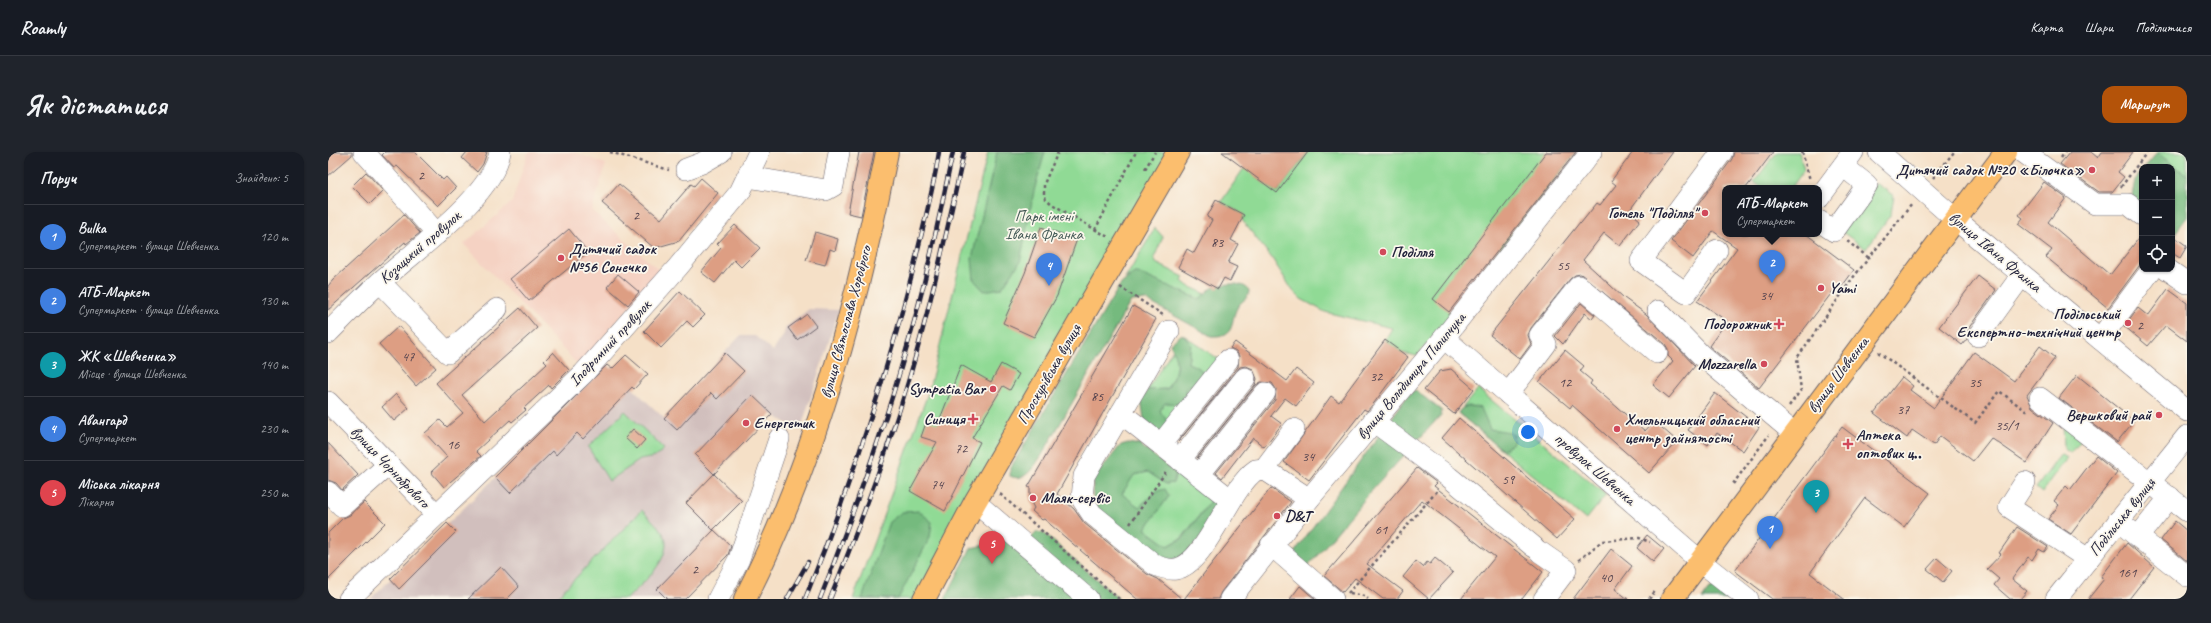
<!DOCTYPE html>
<html lang="uk">
<meta charset="utf-8">
<style>
:root{--surface:#171b24;--page:#20242c;--text:#f1f3f6;--muted:#9ea1a6;--line:#363941;--accent:#b45309}
body{margin:0;font-family:Caveat,sans-serif;background:var(--page);color:var(--text)}
.controls{position:absolute;right:12px;top:12px;display:grid;overflow:hidden;border-radius:8px;box-shadow:0 1px 3px #0004}
.controls button{width:36px;height:36px;display:grid;place-items:center;padding:0;border:0;border-bottom:1px solid var(--line);background:var(--surface);color:var(--text);font:20px sans-serif}
.you{position:absolute;left:1200px;top:280px;width:14px;height:14px;margin:-10px;border:3px solid #fff;border-radius:50%;background:#1a73e8;box-shadow:0 0 0 6px #1a73e833}
.badge{display:grid;place-items:center;width:26px;height:26px;border-radius:50%;background:var(--accent);color:#fff;font-size:13px;font-weight:700}
.pin{position:absolute;translate:-50% -33px;filter:drop-shadow(0 1px 2px #0008)}
.pin::after{content:'';position:absolute;top:21px;width:14px;height:12px;background:inherit;clip-path:polygon(0 0,100% 0,50% 100%)}
.popup{position:absolute;left:1394px;top:33px;width:100px;height:52px;box-sizing:border-box;display:grid;place-content:center;border-radius:8px;background:var(--surface);filter:drop-shadow(0 1px 3px #0005);font-size:13px;white-space:nowrap;color:var(--muted)}
.popup b{font-size:15px;color:var(--text)}
.popup::after{content:'';position:absolute;left:50%;top:100%;margin-left:-8px;border:8px solid transparent;border-top-color:var(--surface)}
.list{margin:0;padding:0;list-style:none}
h2{display:flex;justify-content:space-between;align-items:center;height:52px;margin:0;padding:0 16px;font-size:17px}
h2 small{font-size:13px;font-weight:400;color:var(--muted)}
.list li{display:grid;grid-template-columns:26px 1fr auto;gap:12px;align-items:center;box-sizing:border-box;height:64px;padding:0 16px;border-top:1px solid var(--line)}
.list b{display:block;font-size:15px;white-space:nowrap}
.list p{margin:0;font-size:13px;white-space:nowrap;color:var(--muted)}
.list em{font-size:13px;font-style:normal;color:var(--muted)}
.icon{flex:none;width:22px;height:22px;fill:none;stroke:currentColor;stroke-width:2;stroke-linecap:round;stroke-linejoin:round}
.map{position:relative;flex:none;width:1859px;height:447px;overflow:hidden;border-radius:12px}
header{display:flex;align-items:center;gap:24px;box-sizing:border-box;height:56px;padding:0 20px;background:var(--surface);border-bottom:1px solid var(--line)}
header strong{font-size:19px}
nav{display:flex;gap:22px;margin-inline-start:auto;font-size:14px}
.intro{display:flex;align-items:center;justify-content:space-between;box-sizing:border-box;height:96px;padding:0 24px}
h1{margin:0;font-size:28px}
.button{padding:10px 18px;border-radius:12px;background:var(--accent);color:#fff;font-size:14px;font-weight:700}
main{display:flex;gap:24px;padding:0 24px}
aside{flex:1;background:var(--surface);border-radius:12px;box-shadow:0 1px 3px #0004}
.map>svg:first-child{display:block}
</style>
<header>
<strong>Roamly</strong>
<nav><a>Карта</a><a>Шари</a><a>Поділитися</a></nav>
</header>
<div class="intro"><h1>Як дістатися</h1><a class="button">Маршрут</a></div>
<main>
<aside>
<h2>Поруч<small>Знайдено: 5</small></h2>
<ul class="list">
<li><span class="badge" style="background:#3f7fe0">1</span><div><b>Bulka</b><p>Супермаркет · вулиця Шевченка</p></div><em>120 m</em></li>
<li><span class="badge" style="background:#3f7fe0">2</span><div><b>АТБ-Маркет</b><p>Супермаркет · вулиця Шевченка</p></div><em>130 m</em></li>
<li><span class="badge" style="background:#0f9aa8">3</span><div><b>ЖК «Шевченка»</b><p>Місце · вулиця Шевченка</p></div><em>140 m</em></li>
<li><span class="badge" style="background:#3f7fe0">4</span><div><b>Авангард</b><p>Супермаркет</p></div><em>230 m</em></li>
<li><span class="badge" style="background:#e0444e">5</span><div><b>Міська лікарня</b><p>Лікарня</p></div><em>250 m</em></li>
</ul>
</aside>
<div class="map">
<svg width="1859" height="447" viewBox="0 0 1859 447">
<rect width="100%" height="100%" fill="#fbf7ec"/>
<filter id="ink" filterUnits="userSpaceOnUse"><feTurbulence type="fractalNoise" baseFrequency=".025" numOctaves="2"/><feDisplacementMap in="SourceGraphic" scale="8" xChannelSelector="R" yChannelSelector="G"/><feConvolveMatrix kernelMatrix="1 2 1 2 8 2 1 2 1" color-interpolation-filters="sRGB"/></filter>
<filter id="wash" filterUnits="userSpaceOnUse"><feTurbulence type="fractalNoise" baseFrequency=".012" numOctaves="4" result="noise"/><feDisplacementMap in="SourceGraphic" scale="16" xChannelSelector="R" yChannelSelector="G"/><feGaussianBlur stdDeviation="0.9" result="paint"/><feColorMatrix in="noise" values="0 0 0 0 0 0 0 0 0 0 0 0 0 0 0 0 0 1.4 0 .05"/><feComposite in="paint" operator="in"/></filter>
<g filter="url(#wash)">
<rect width="100%" height="100%" fill="#f5e0c7"/>
<path fill="#f5d2c3" d="M 200,0 L 245,0 L 278,12 L 264,59 L 333,120 L 250,213 L 136,92 L 184,50 Z"/>
<path fill="#d1bfbd" d="M 481,157 L 511,158 L 472,279 L 444,262 L 387,322 L 414,349 L 386,378 L 405,397 L 357,447 L 42,447 L 206,288 L 277,210 L 336,266 L 412,184 L 427,184 L 445,199 L 455,184 L 458,175 Z"/>
<g fill="#90da95" stroke="#597e68">
<path d="M 660,0 L 842,0 L 589,447 L 525,447 L 600,241 Z"/>
<path d="M 980,0 L 1248,0 L 1124,162 L 1089,204 L 1074,201 L 1057,188 L 1064,176 L 997,160 L 973,147 L 965,139 L 943,105 L 914,68 L 916,63 L 893,50 L 916,16 L 949,41 Z"/>
<path d="M 1449,0 L 1471,0 L 1476,18 L 1463,36 L 1434,36 L 1426,30 Z"/>
<path d="M 1830,0 L 1859,0 L 1859,23 L 1829,1 Z"/>
<path d="M 1548,31 L 1566,44 L 1563,62 L 1538,97 L 1513,79 Z"/>
<path d="M 827,76 L 835,85 L 826,106 L 828,111 L 856,125 L 854,129 L 860,134 L 878,142 L 871,147 L 866,145 L 801,124 L 797,127 Z"/>
<path d="M 854,182 L 892,208 L 835,281 L 832,259 L 837,250 L 859,247 L 857,238 L 860,234 L 871,232 L 871,216 L 860,211 L 863,192 Z"/>
<path d="M 845,197 C 852,214 847,222 839,237 L 819,238 Z"/>
<path d="M 1150,237 L 1278,343 L 1258,368 L 1130,261 Z"/>
<path d="M 297,259 L 336,297 L 327,305 L 312,308 L 281,329 L 260,295 Z"/>
<path d="M 1735,271 L 1756,285 L 1743,301 L 1736,297 Z"/>
<path d="M 1733,302 L 1739,306 L 1714,341 L 1708,336 Z"/>
<path d="M 820,320 L 838,332 L 845,331 L 848,321 L 883,348 L 854,386 L 840,394 L 817,377 L 841,344 L 829,339 L 811,355 L 793,342 L 806,323 Z"/>
<path d="M 314,358 C 321,366 338,379 338,391 C 338,413 313,432 299,447 L 227,447 Z"/>
</g>
<g fill="#74ba7e" stroke="#4b6e5c">
<path d="M 669,0 L 717,0 L 706,39 L 692,110 L 674,136 L 656,139 L 646,128 L 644,106 Z"/>
<path d="M 1829,1 L 1859,23 L 1859,65 L 1848,80 L 1844,78 L 1844,15 L 1817,15 Z"/>
<path d="M 1814,19 L 1814,57 L 1804,44 L 1807,28 Z"/>
<path d="M 806,121 L 810,121 L 871,147 C 875,145 877,141 881,138 C 891,132 913,128 921,138 C 921,148 913,148 909,156 C 901,172 909,185 883,184 L 818,148 L 803,149 L 714,303 C 706,314 698,331 682,324 L 683,315 L 792,133 Z"/>
<path d="M 854,182 L 863,192 L 860,211 L 871,216 L 877,224 L 871,232 L 860,234 L 857,238 L 859,247 L 852,252 L 837,251 L 832,259 L 840,270 L 835,281 L 817,274 L 813,248 L 819,238 L 839,237 C 850,217 852,213 842,192 Z"/>
<path d="M 1087,238 L 1114,259 L 1113,263 L 1047,335 L 982,412 L 980,415 L 963,405 L 1081,242 Z"/>
<path d="M 1141,254 L 1153,256 L 1162,277 L 1182,280 L 1186,283 L 1185,291 L 1175,298 L 1130,261 L 1134,256 Z"/>
<path d="M 800,291 L 812,293 L 848,321 L 845,331 L 838,332 L 820,320 L 806,323 L 794,342 L 811,355 L 829,339 L 837,337 L 841,344 L 817,377 L 840,394 L 855,386 L 883,348 L 893,356 C 880,375 863,409 836,410 L 772,361 L 765,346 L 765,327 L 793,293 Z"/>
<path d="M 591,359 L 604,370 L 602,385 L 570,447 L 534,447 L 561,370 L 574,360 Z"/>
<path d="M 709,380 L 716,381 L 791,447 L 617,447 L 643,396 L 688,386 L 702,387 Z"/>
<path d="M 1387,435 L 1393,435 L 1403,447 L 1374,447 L 1380,438 Z"/>
</g>
<g id="blocks">
<g fill="#dd9e83">
<path d="M 0,0 L 24,0 L 24,3 L 0,24 Z"/>
<path d="M 57,0 L 87,0 L 115,28 L 118,25 L 128,36 L 110,54 L 69,14 L 66,16 L 54,3 Z"/>
<path d="M 139,0 L 159,0 L 155,12 L 149,20 L 134,6 Z"/>
<path d="M 531,0 L 546,0 L 533,64 L 520,61 Z"/>
<path d="M 894,0 L 980,0 L 949,41 Z"/>
<path d="M 1218,0 L 1248,0 L 1121,160 L 1105,147 Z"/>
<path d="M 1305,0 L 1345,0 L 1301,59 L 1312,68 L 1292,94 L 1276,81 L 1255,108 L 1296,146 L 1318,162 L 1367,214 L 1341,246 L 1325,233 L 1345,209 L 1340,204 L 1340,197 L 1337,192 L 1253,122 L 1247,123 L 1242,127 L 1203,176 L 1200,183 L 1203,192 L 1192,207 L 1162,183 L 1252,70 L 1253,71 L 1269,51 L 1272,53 L 1288,33 L 1283,29 Z"/>
<path d="M 1406,0 L 1445,0 L 1418,36 L 1397,36 L 1397,82 L 1478,82 L 1526,118 L 1512,137 L 1509,134 L 1431,236 L 1381,194 L 1399,169 L 1369,149 L 1409,96 L 1385,79 L 1365,106 L 1343,89 L 1404,7 Z"/>
<path d="M 1742,0 L 1763,0 L 1770,6 L 1774,0 L 1805,0 L 1790,20 L 1796,25 L 1784,40 L 1771,40 L 1732,12 Z"/>
<path d="M 38,20 L 55,39 L 42,52 L 24,34 Z"/>
<path d="M 373,26 L 390,41 L 351,89 L 326,96 L 274,51 L 291,32 L 333,67 L 363,32 L 366,34 Z"/>
<path d="M 1716,30 L 1738,46 L 1720,70 L 1782,123 L 1814,82 L 1814,110 L 1780,156 L 1718,105 L 1724,98 L 1690,72 L 1695,66 L 1691,63 Z"/>
<path d="M 888,48 L 916,63 L 903,88 L 910,92 L 900,111 L 909,115 L 902,129 L 896,126 L 890,137 L 850,115 L 859,97 L 866,101 L 884,68 L 879,65 Z"/>
<path d="M 76,63 L 92,81 L 78,92 L 77,90 L 0,158 L 0,134 L 5,128 Z"/>
<path d="M 407,73 L 432,96 L 413,115 L 406,108 L 387,131 L 373,120 L 393,96 L 389,92 Z"/>
<path d="M 713,75 L 749,87 L 729,144 L 706,185 L 675,171 L 697,121 Z"/>
<path d="M 241,77 L 260,100 L 201,149 L 182,127 Z"/>
<path d="M 487,80 L 510,87 L 507,99 L 502,97 L 497,113 L 478,108 Z"/>
<path d="M 1844,83 L 1859,94 L 1852,106 L 1844,101 Z"/>
<path d="M 290,122 L 311,140 L 300,153 L 279,135 Z"/>
<path d="M 1650,124 L 1668,138 L 1640,177 L 1639,187 L 1634,193 L 1611,175 Z"/>
<path d="M 1840,137 L 1859,151 L 1859,189 L 1838,173 L 1820,194 L 1796,174 L 1810,156 L 1820,164 Z"/>
<path d="M 352,139 L 377,163 L 365,175 L 359,169 L 333,196 L 316,179 Z"/>
<path d="M 1253,151 L 1267,163 L 1264,167 L 1257,161 L 1235,192 L 1227,184 Z"/>
<path d="M 805,154 L 828,167 L 729,342 L 746,357 L 756,371 L 819,422 L 830,427 L 854,447 L 809,447 L 716,367 L 714,368 L 704,359 L 706,356 L 702,348 L 702,336 L 700,335 Z"/>
<path d="M 192,156 L 209,176 L 134,243 L 157,269 L 219,212 L 216,209 L 225,200 L 241,218 L 223,236 L 221,233 L 196,256 L 198,258 L 184,270 L 182,268 L 148,299 L 153,304 L 116,335 L 103,320 L 119,305 L 97,281 L 112,268 L 119,275 L 135,261 L 108,231 Z"/>
<path d="M 479,162 L 488,174 L 469,188 L 460,176 Z"/>
<path d="M 71,174 L 108,216 L 88,234 L 51,192 Z"/>
<path d="M 1057,188 L 1080,205 L 1046,251 L 1039,259 L 1036,257 L 981,328 L 956,310 L 1003,244 L 1011,250 Z"/>
<path d="M 907,190 L 959,229 L 968,217 L 986,231 L 968,254 L 957,246 L 943,264 L 954,272 L 936,295 L 925,286 L 894,326 L 888,321 L 947,248 L 948,237 L 944,231 L 933,230 L 928,233 L 869,306 L 927,233 L 929,227 L 925,217 L 918,214 L 912,215 L 850,290 L 910,215 L 911,204 L 908,199 L 902,196 Z"/>
<path d="M 1712,194 L 1727,206 L 1699,243 L 1704,255 L 1725,271 L 1699,311 L 1663,286 L 1645,309 L 1612,284 L 1606,293 L 1584,278 L 1579,286 L 1546,261 L 1574,225 L 1585,234 L 1582,238 L 1606,256 L 1646,200 L 1686,229 Z"/>
<path d="M 1237,198 L 1256,214 L 1252,219 L 1264,229 L 1262,232 L 1317,279 L 1326,269 L 1349,289 L 1321,321 L 1244,253 L 1242,256 L 1211,230 Z"/>
<path d="M 397,201 L 416,219 L 389,247 L 383,241 L 349,278 L 336,266 Z"/>
<path d="M 298,203 L 320,222 L 306,237 L 304,235 L 255,287 L 249,281 L 228,303 L 225,299 L 182,341 L 167,325 L 279,213 L 284,217 Z"/>
<path d="M 673,212 L 691,222 L 682,238 L 675,234 L 644,286 L 652,290 L 617,359 L 582,339 L 609,290 L 593,285 L 599,268 L 610,272 L 633,213 L 663,230 Z"/>
<path d="M 1123,217 L 1146,237 L 1126,262 L 1096,238 L 1112,219 Z"/>
<path d="M 1749,223 L 1806,269 L 1789,290 L 1731,246 Z"/>
<path d="M 1387,241 L 1431,275 L 1415,299 L 1389,281 L 1380,293 L 1360,278 Z"/>
<path d="M 68,242 L 81,256 L 66,269 L 54,255 Z"/>
<path d="M 424,243 L 444,262 L 386,322 L 367,303 Z"/>
<path d="M 1131,266 L 1247,367 L 1229,387 L 1114,286 Z"/>
<path d="M 1514,275 L 1602,341 L 1576,375 L 1537,346 L 1482,421 L 1516,447 L 1444,447 L 1407,419 Z"/>
<path d="M 305,277 L 317,288 L 309,297 L 297,286 Z"/>
<path d="M 0,291 L 30,323 L 14,338 L 8,331 L 0,328 Z"/>
<path d="M 1768,304 L 1789,321 L 1743,382 L 1720,367 L 1731,353 L 1726,349 L 1738,334 L 1742,338 Z"/>
<path d="M 1089,316 L 1109,331 L 1106,334 L 1215,420 L 1194,447 L 1133,447 L 1167,405 L 1094,348 L 1039,412 L 1075,439 L 1069,447 L 1055,447 L 1027,426 L 1015,440 L 996,424 Z"/>
<path d="M 386,322 L 414,349 L 385,378 L 358,351 Z"/>
<path d="M 943,336 L 963,350 L 893,440 L 890,447 L 856,447 Z"/>
<path d="M 36,350 L 57,371 L 0,428 L 0,381 L 15,366 L 22,363 Z"/>
<path d="M 1847,369 L 1859,379 L 1859,409 L 1833,388 Z"/>
<path d="M 119,371 L 128,380 L 71,437 L 62,427 Z"/>
<path d="M 1689,375 L 1720,395 L 1716,400 L 1711,397 L 1704,408 L 1700,405 L 1684,427 L 1699,439 L 1692,447 L 1682,447 L 1666,433 L 1671,427 L 1659,417 L 1673,402 L 1671,401 Z"/>
<path d="M 386,378 L 403,394 L 400,403 L 357,447 L 339,447 L 329,437 Z"/>
<path d="M 1319,383 L 1336,397 L 1325,410 L 1309,396 Z"/>
<path d="M 1799,391 L 1826,415 L 1801,447 L 1760,447 L 1776,427 L 1773,425 Z"/>
<path d="M 1283,397 L 1304,414 L 1287,437 L 1300,447 L 1245,447 Z"/>
<path d="M 1107,406 L 1125,421 L 1101,447 L 1075,425 L 1088,409 L 1095,415 L 1099,410 L 1102,412 Z"/>
<path d="M 1609,406 L 1624,419 L 1615,430 L 1599,417 Z"/>
<path d="M 173,415 L 191,435 L 179,447 L 140,447 Z"/>
<path d="M 972,434 L 987,447 L 962,447 Z"/>
</g>
</g>
</g>
<g filter="url(#ink)">
<use href="#blocks" fill-opacity="0" stroke="#6c646c" stroke-width="1"/>
<g fill="none" stroke-linecap="round" stroke-linejoin="round">
<defs>
<g id="minor">
<path d="M 36,0 L 109,82"/>
<path d="M 1551,0 L 1627,67 L 1859,259"/>
<path d="M 1695,0 L 1767,52 L 1800,52 L 1814,63"/>
<path d="M 358,17 L 374,11 L 393,0"/>
<path d="M 420,25 L 498,38 L 505,34 L 511,0"/>
<path d="M 1491,46 L 1525,0"/>
<path d="M 1491,69 L 1506,79 L 1539,33 L 1515,14"/>
<path d="M 1389,98 L 1358,141 L 1313,109 L 1394,0"/>
<path d="M 1839,117 L 1859,131"/>
<path d="M 52,130 L 120,201 L 169,157"/>
<path d="M 1330,159 L 1373,203 L 1467,282"/>
<path d="M 841,179 L 756,324 L 754,347 L 764,362 L 827,413 C 834,416 840,418 848,417 C 878,412 901,336 928,318 L 936,317 L 981,347"/>
<path d="M 0,181 C 17,164 34,146 52,130 C 85,100 165,44 172,0"/>
<path d="M 1650,184 L 1694,123"/>
<path d="M 1116,186 L 1372,409 L 1420,447"/>
<path d="M 1772,187 L 1824,117"/>
<path d="M 1180,242 L 1218,192 L 1212,183 L 1251,134 L 1329,201"/>
<path d="M 1712,246 L 1859,359"/>
<path d="M 0,250 L 108,362"/>
<path d="M 793,261 L 903,348"/>
<path d="M 1045,269 L 1121,325 L 1206,395"/>
<path d="M 833,292 L 900,208"/>
<path d="M 852,308 L 917,226"/>
<path d="M 936,317 L 966,277"/>
<path d="M 871,323 L 937,241"/>
<path d="M 1697,330 L 1681,355 L 1760,407"/>
<path d="M 0,340 L 14,354 L 60,313"/>
<path d="M 647,350 L 760,447"/>
<path d="M 1790,369 L 1859,424"/>
<path d="M 1810,385 L 1842,345"/>
<path d="M 943,393 L 1005,447"/>
<path d="M 1212,400 L 1238,418 L 1216,447"/>
<path d="M 21,447 L 255,222 L 350,115 L 412,40 L 431,0"/>
<path d="M 390,447 L 411,407 L 451,287"/>
<path d="M 902,447 L 981,347 L 1116,186 L 1263,0"/>
<path d="M 1728,447 L 1859,284"/>
</g>
<g id="major">
<path d="M 417,447 C 488,307 529,153 559,0"/>
<path d="M 596,447 L 647,350 L 850,0"/>
<path d="M 1344,447 L 1678,0"/>
</g>
</defs>
<use href="#minor" stroke="#6c646c" stroke-width="22"/>
<use href="#major" stroke="#6c646c" stroke-width="24"/>
<g stroke="#6c646c" stroke-width="2.5" stroke-dasharray="3 3" stroke-linecap="butt">
<path d="M 282,0 L 341,18"/>
<path d="M 730,0 L 716,32 L 716,45 L 724,52 L 780,85"/>
<path d="M 1474,0 L 1482,28"/>
<path d="M 1733,6 L 1737,0"/>
<path d="M 817,17 L 827,0"/>
<path d="M 1605,26 L 1626,0"/>
<path d="M 1793,35 L 1819,0"/>
<path d="M 767,78 L 808,0"/>
<path d="M 1519,89 L 1541,106"/>
<path d="M 792,135 L 835,163"/>
<path d="M 1550,200 L 1647,271 L 1671,239 L 1701,261"/>
<path d="M 1461,254 L 1473,238 L 1469,206 L 1524,127 L 1584,52"/>
<path d="M 1405,332 L 1441,283"/>
<path d="M 672,342 L 791,447"/>
<path d="M 802,372 L 839,318"/>
<path d="M 1251,408 L 1274,389 L 1311,386 L 1322,390"/>
<path d="M 1020,441 L 1110,338"/>
<path d="M 1022,441 L 1036,444 L 1040,447"/>
<path d="M 1321,447 L 1328,438"/>
</g>
<use href="#minor" stroke="#fff" stroke-width="21"/>
<use href="#major" stroke="#fbbe6e" stroke-width="22"/>
<defs>
<g id="rail">
<path d="M 459,447 L 480,410"/>
<path d="M 477,447 C 521,338 556,233 585,118 C 594,79 605,40 611,0"/>
<path d="M 492,447 C 522,370 551,292 574,212 C 595,143 610,71 625,0"/>
<path d="M 502,447 C 531,375 559,302 581,227 C 603,152 620,76 636,0"/>
</g>
</defs>
<use href="#rail" stroke="#22223b" stroke-width="4.5"/>
<use href="#rail" stroke="#fbf7ec" stroke-width="3" stroke-dasharray="9" stroke-linecap="butt"/>
</g>
</g>
<g fill="#d1495b" stroke="#fbf7ec" stroke-width="1.5">
<circle cx="1764" cy="18" r="4"/>
<circle cx="1377" cy="61" r="4"/>
<circle cx="1055" cy="100" r="4"/>
<circle cx="233" cy="106" r="4"/>
<circle cx="1493" cy="136" r="4"/>
<circle cx="1800" cy="171" r="4"/>
<path d="M1449 166h4v4h4v4h-4v4h-4v-4h-4v-4h4z"/>
<circle cx="1436" cy="212" r="4"/>
<circle cx="665" cy="237" r="4"/>
<circle cx="1831" cy="263" r="4"/>
<path d="M643 261h4v4h4v4h-4v4h-4v-4h-4v-4h4z"/>
<circle cx="418" cy="271" r="4"/>
<circle cx="1289" cy="277" r="4"/>
<path d="M1518 286h4v4h4v4h-4v4h-4v-4h-4v-4h4z"/>
<circle cx="705" cy="346" r="4"/>
<circle cx="949" cy="364" r="4"/>
</g>
<g text-anchor="middle" dominant-baseline="central" stroke-width="3.5" stroke-linejoin="round" paint-order="stroke">
<g font-size="14" fill="#51414d">
<text x="93" y="23">2</text>
<text x="308" y="63">2</text>
<text x="889" y="90">83</text>
<text x="1235" y="113">55</text>
<text x="1438" y="143">34</text>
<text x="1812" y="173">2</text>
<text x="80" y="204">47</text>
<text x="1048" y="224">32</text>
<text x="1237" y="230">12</text>
<text x="1647" y="230">35</text>
<text x="769" y="244">85</text>
<text x="1575" y="257">37</text>
<text x="1679" y="273">35/1</text>
<text x="125" y="292">16</text>
<text x="633" y="296">72</text>
<text x="980" y="304">34</text>
<text x="1180" y="327">59</text>
<text x="609" y="332">74</text>
<text x="1053" y="377">61</text>
<text x="367" y="417">2</text>
<text x="1799" y="420">161</text>
<text x="1278" y="425">40</text>
</g>
<g font-size="16" font-weight="bold" fill="#22223b" stroke="#fbf7ec" text-anchor="end">
<text x="1756" y="18">Дитячий садок №20 «Білочка»</text>
<text x="1369" y="61">Готель "Поділля"</text>
<text x="241" y="97" text-anchor="start">Дитячий садок<tspan x="241" dy="18">№56 Сонечко</tspan></text>
<text x="1063" y="100" text-anchor="start">Поділля</text>
<text x="1501" y="136" text-anchor="start">Yami</text>
<text x="1792" y="162">Подільський<tspan x="1792" dy="18">Експертно-технічний центр</tspan></text>
<text x="1443" y="172">Подорожник</text>
<text x="1428" y="212">Mozzarella</text>
<text x="657" y="237">Sympatia Bar</text>
<text x="1823" y="263">Вершковий рай</text>
<text x="637" y="267">Синиця</text>
<text x="1297" y="268" text-anchor="start">Хмельницький обласний<tspan x="1297" dy="18">центр зайнятості</tspan></text>
<text x="426" y="271" text-anchor="start">Енергетик</text>
<text x="1528" y="283" text-anchor="start">Аптека<tspan x="1528" dy="18">оптових ц‥</tspan></text>
<text x="713" y="346" text-anchor="start">Маяк-сервіс</text>
<text x="957" y="364" text-anchor="start">D&amp;T</text>
</g>
<g font-size="16" fill="#435956" stroke="#fbf7ec">
<text x="716" y="64">Парк імені<tspan x="716" dy="18">Івана Франка</tspan></text>
</g>
<g font-size="16" fill="#22223b" stroke="#fbf7ec">
<text transform="translate(92 95) rotate(-41)">Козацький провулок</text>
<text transform="translate(1667 100) rotate(40)">вулиця Івана Франка</text>
<text transform="translate(518 170) rotate(-75)">вулиця Святослава Хороброго</text>
<text transform="translate(282 191) rotate(-47)">Іподромний провулок</text>
<text transform="translate(721 222) rotate(-60)">Проскурівська вулиця</text>
<text transform="translate(1510 223) rotate(-53)">вулиця Шевченка</text>
<text transform="translate(1083 224) rotate(-50)">вулиця Володимира Пилипчука</text>
<text transform="translate(62 315) rotate(46)">вулиця Чорнобрового</text>
<text transform="translate(1267 317) rotate(41)">провулок Шевченка</text>
<text transform="translate(1794 365) rotate(-51)">Подільська вулиця</text>
</g>
</g>
</svg>
<div class="controls">
<button>+</button>
<button>−</button>
<button><svg class="icon" aria-label="locate" viewBox="0 0 24 24"><circle cx="12" cy="12" r="6"/><path d="M12 2v4M12 18v4M2 12h4M18 12h4"/></svg></button>
</div>
<div class="you"></div>
<div class="pin badge" style="left:1442px;top:397px;background:#3f7fe0">1</div>
<div class="pin badge" style="left:1444px;top:131px;background:#3f7fe0">2</div>
<div class="popup"><b>АТБ-Маркет</b>Супермаркет</div>
<div class="pin badge" style="left:1488px;top:361px;background:#0f9aa8">3</div>
<div class="pin badge" style="left:721px;top:134px;background:#3f7fe0">4</div>
<div class="pin badge" style="left:664px;top:412px;background:#e0444e">5</div>
</div>
</main>
